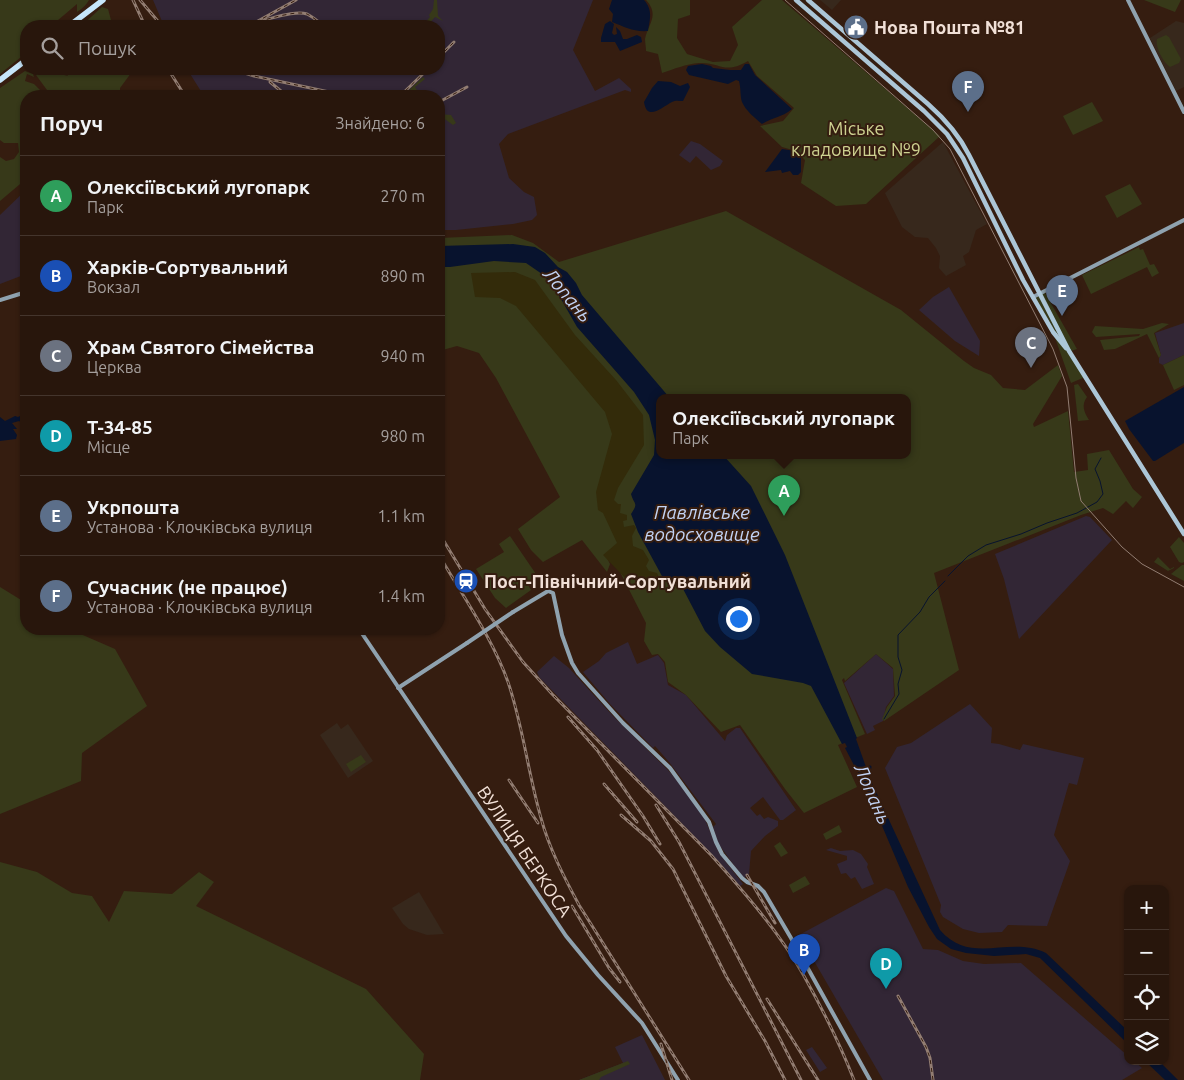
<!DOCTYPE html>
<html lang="uk">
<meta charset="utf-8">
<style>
:root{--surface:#28160c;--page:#301f15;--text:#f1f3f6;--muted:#a59f9d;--line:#44352d;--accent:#e7ac36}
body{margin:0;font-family:Ubuntu,sans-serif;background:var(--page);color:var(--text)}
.controls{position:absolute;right:15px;bottom:15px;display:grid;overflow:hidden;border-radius:10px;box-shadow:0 1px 4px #0004}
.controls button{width:45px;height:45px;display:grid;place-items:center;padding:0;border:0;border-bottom:1px solid var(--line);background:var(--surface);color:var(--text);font:25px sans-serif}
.you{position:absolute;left:738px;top:618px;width:18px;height:18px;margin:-12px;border:4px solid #fff;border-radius:50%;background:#1a73e8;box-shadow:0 0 0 8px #1a73e833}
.badge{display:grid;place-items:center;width:32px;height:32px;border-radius:50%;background:var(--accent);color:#fff;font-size:16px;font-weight:700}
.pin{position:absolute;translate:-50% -41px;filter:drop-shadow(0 1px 2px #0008)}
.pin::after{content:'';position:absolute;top:26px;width:18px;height:15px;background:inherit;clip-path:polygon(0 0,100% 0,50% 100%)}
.popup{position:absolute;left:656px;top:394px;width:255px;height:65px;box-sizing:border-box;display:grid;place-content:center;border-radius:10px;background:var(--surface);filter:drop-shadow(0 1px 4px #0005);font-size:16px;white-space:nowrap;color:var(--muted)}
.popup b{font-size:19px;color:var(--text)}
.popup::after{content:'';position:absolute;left:50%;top:100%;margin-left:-10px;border:10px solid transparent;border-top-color:var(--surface)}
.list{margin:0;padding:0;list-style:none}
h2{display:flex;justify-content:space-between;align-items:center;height:65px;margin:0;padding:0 20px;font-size:21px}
h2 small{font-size:16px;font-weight:400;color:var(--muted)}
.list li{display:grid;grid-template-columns:32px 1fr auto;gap:15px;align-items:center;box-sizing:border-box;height:80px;padding:0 20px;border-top:1px solid var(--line)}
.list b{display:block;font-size:19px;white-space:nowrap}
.list p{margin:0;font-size:16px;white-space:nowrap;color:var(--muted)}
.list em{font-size:16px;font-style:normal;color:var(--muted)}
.icon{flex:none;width:28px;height:28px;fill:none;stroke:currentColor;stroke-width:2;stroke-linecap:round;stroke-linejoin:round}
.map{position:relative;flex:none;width:1184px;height:1080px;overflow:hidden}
.search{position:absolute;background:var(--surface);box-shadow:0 1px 4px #0004;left:20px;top:20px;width:425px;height:55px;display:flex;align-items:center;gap:12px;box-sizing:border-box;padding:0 18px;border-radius:20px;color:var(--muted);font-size:19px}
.panel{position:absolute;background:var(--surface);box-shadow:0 1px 4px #0004;left:20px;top:90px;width:425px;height:545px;border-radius:20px}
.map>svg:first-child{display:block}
</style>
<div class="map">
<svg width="1184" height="1080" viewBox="0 0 1184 1080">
<rect width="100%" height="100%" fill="#351d10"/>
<g fill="#322635">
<path d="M 153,0 L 593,0 L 573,50 L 595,91 L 619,78 L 631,89 L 631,92 L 625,90 L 508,134 L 499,144 L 509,178 L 524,192 L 534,197 L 537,215 L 532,220 L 513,224 L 456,230 L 439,230 L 439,96 L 204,96 L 187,69 L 439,69 L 439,26 L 164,26 Z"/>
<path d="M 691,141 L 700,144 L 723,161 L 720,166 L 711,170 L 696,156 L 690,163 L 679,155 Z"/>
<path d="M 26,190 L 26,274 L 0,284 L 0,215 Z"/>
<path d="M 949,287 L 980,341 L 979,356 L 955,341 L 919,310 L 933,297 Z"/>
<path d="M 1184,323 L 1184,355 L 1163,365 L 1159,363 L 1159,358 L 1161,355 L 1155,333 Z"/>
<path d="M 1086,516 L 1090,517 L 1112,540 L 1019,639 L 1004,579 L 995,554 Z"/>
<path d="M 628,642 L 637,664 L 658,655 L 664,663 L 668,685 L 686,695 L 725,741 L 727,735 L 736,728 L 740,728 L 796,810 L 783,820 L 780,820 L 763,797 L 750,808 L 757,816 L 760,814 L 764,819 L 768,817 L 778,821 L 778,826 L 765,836 L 751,851 L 749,874 L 744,878 L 730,860 L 718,843 L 713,827 L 716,824 L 669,762 L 655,746 L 653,748 L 610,704 L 583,672 L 599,661 L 606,653 Z"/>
<path d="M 876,654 L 893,669 L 894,696 L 886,707 L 883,721 L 873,726 L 875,730 L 867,734 L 844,683 Z"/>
<path d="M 554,656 L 569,668 L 613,716 L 668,770 L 688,793 L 704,817 L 719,853 L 743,884 L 740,886 L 704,846 L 539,677 L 537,672 Z"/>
<path d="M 970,704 L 992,728 L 991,743 L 999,744 L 1020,750 L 1023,744 L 1084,758 L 1077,785 L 1069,783 L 1054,835 L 1070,861 L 1047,926 L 1008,925 L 1002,932 L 979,933 L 963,929 L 943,917 L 940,912 L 941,905 L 885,768 L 897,747 L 911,743 Z"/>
<path d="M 831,848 L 840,851 L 853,850 L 861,854 L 868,864 L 867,867 L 874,884 L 862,889 L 855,877 L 851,879 L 846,873 L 841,874 L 837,864 L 847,860 L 847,856 L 826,850 Z"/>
<path d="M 886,888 L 894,891 L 923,949 L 938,950 L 963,961 L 984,964 L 1021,963 L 1128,1056 L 1128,1061 L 1134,1061 L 1142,1068 L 1122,1080 L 883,1080 L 799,935 Z"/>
<path d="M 642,1035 L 665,1080 L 579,1080 L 623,1063 L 615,1047 Z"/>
<path d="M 812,1047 L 827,1068 L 820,1072 L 806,1050 Z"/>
</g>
<g fill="#37281c">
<path d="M 820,0 L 841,0 L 832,10 Z"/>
<path d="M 1176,21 L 1184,23 L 1184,87 L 1176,91 L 1150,38 Z"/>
<path d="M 943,142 L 987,224 L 976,230 L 969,252 L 963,256 L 966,265 L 946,276 L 939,268 L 940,256 L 936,248 L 928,238 L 915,237 L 902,227 L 885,193 Z"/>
<path d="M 337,723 L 341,729 L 348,724 L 373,761 L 348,778 L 320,735 Z"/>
<path d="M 419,892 L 444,934 L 427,935 L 409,929 L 403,924 L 392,908 Z"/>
</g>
<g fill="#373919" fill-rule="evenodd">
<path d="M 0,0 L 89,0 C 86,5 83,8 77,12 L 77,4 L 51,26 L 26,26 L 26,53 L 0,74 Z"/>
<path d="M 434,0 L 437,0 L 438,16 L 443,21 L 435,17 L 427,26 L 422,26 L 430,17 L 429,15 L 433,9 Z"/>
<path d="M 646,0 L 690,0 L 690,15 L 678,19 L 677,38 L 687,54 L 713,62 L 730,61 L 738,45 L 732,27 L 762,0 L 782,0 L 940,136 L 866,204 L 836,206 L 801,183 L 805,160 L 796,151 L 782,147 L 760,126 L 783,121 L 794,108 L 757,76 L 748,61 C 724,75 721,62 699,63 C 686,64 674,69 662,73 L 658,54 L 646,51 C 646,47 645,42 645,39 C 648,24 660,15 646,0 Z"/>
<path d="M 1144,0 L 1181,0 L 1175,12 Z"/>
<path d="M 102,7 L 108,9 L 111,20 L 106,26 L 81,26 Z"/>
<path d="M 1166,35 L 1169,37 L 1181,59 L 1179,63 L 1170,67 C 1163,62 1155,47 1157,39 Z"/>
<path d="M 42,69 L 55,69 L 57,73 L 68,76 L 63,69 L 134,69 L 120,88 L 120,96 L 26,96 L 26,179 L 0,201 L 0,157 L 6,161 L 14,159 L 19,152 L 18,143 L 4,143 L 0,140 L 0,88 L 25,71 L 33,74 L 34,77 L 27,74 L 25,81 L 34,84 L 42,92 L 47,90 L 36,75 Z"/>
<path d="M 423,77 L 425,79 L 415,87 L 421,96 L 409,96 L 407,92 Z"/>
<path d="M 1092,102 L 1103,121 L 1073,135 L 1063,116 Z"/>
<path d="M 439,114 L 451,115 L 456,123 L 453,125 L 442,117 L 443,121 L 439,126 Z"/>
<path d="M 1130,184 L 1142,204 L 1117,218 L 1105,196 Z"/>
<path d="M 726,211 L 901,310 L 964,361 L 974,368 L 991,375 L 1003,388 L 1025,390 L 1058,365 L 1062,376 L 1033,424 L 1034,427 L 1068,411 L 1074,472 L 1088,470 L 1087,454 L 1109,450 L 1133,489 L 1142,497 L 1133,508 L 1126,501 L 1113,514 L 1103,508 L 1081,515 L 934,573 L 959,670 L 884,721 L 882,719 L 887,707 L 895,696 L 893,668 L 876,654 L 845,681 L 844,678 L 842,680 L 865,734 L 838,745 L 857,787 L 804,813 L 785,789 L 740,725 L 721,732 L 686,695 L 668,682 L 665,662 L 658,654 L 652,655 L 644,641 L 646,623 L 619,570 L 606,556 L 610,564 L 607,572 L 582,540 L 543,562 L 531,550 L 518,529 L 560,497 L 496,378 L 479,353 L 457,346 L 439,351 L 439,238 L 512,235 L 533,243 L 559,262 ZM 660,397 L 908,397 L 908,455 L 660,455 Z"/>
<path d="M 1139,247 L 1140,250 L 1143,249 L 1150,265 L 1154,264 L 1159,273 L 1152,277 L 1147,267 L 1091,294 L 1082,275 Z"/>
<path d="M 1044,291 L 1077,349 L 1071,351 L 1085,377 L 1071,383 L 1053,332 L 1033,297 Z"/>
<path d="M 1162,323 L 1169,324 L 1154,333 L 1161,355 L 1159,358 L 1147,334 L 1115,349 L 1104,350 L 1100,340 L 1139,336 L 1140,334 L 1096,337 L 1092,332 L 1095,326 L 1143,329 Z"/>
<path d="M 1184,355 L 1184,385 L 1174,390 L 1163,365 Z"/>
<path d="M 1078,384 L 1087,397 C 1081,405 1084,412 1089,420 L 1078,421 L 1074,385 Z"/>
<path d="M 510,536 L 538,577 L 528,585 L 531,590 L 506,608 L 495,598 L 476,569 L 504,552 L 499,544 Z"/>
<path d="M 1179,537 L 1184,543 L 1184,562 L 1182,563 L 1179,562 L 1170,547 Z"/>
<path d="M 1158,557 L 1170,569 L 1174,567 L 1174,568 L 1168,571 L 1154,562 Z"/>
<path d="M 1182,565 L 1184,565 L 1184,581 L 1171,574 Z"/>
<path d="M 0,587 L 26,603 L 26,629 L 69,629 L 115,649 L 147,706 L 82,753 L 81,781 L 0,814 Z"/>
<path d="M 361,755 L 366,762 L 351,772 L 346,764 Z"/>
<path d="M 839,825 L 842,832 L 826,840 L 823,834 Z"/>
<path d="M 780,842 L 788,853 L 781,857 L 774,846 Z"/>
<path d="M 0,862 L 37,872 L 72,893 L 92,896 L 109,922 L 124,891 L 172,894 L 199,872 L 214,882 L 196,906 L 366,989 L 424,1054 L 420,1080 L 0,1080 Z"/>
<path d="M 805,876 L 810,884 L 793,893 L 789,885 Z"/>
<path d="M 628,1061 L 630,1064 L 601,1077 L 599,1080 L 579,1080 Z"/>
</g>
<path fill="#332b0a" d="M 515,272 L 535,280 L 575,335 L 616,380 L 643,415 L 644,445 L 618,488 L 614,500 L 618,504 L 621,504 L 620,513 L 627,515 L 627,520 L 623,521 L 624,527 L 634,525 L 636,528 L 632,536 L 633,546 L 643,550 L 649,560 L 646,566 L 649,571 L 657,573 L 661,582 L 626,579 L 603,555 L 617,543 L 603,513 L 598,510 L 596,492 L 612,434 L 605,412 L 516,306 L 500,298 L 475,297 L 471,273 Z"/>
<g fill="#08132e">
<path d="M 612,0 L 644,0 C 653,10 650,19 648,31 C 633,32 625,27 612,22 L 613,14 L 609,9 Z"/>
<path d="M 610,21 L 614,24 L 612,33 L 614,35 L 617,34 L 616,27 L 620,31 L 623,39 L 627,39 L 637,35 L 641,37 L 642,42 L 620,51 L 615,42 L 601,42 L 601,38 L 605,24 Z"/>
<path d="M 702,64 L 711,66 L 713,68 L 730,70 L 741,70 L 745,64 L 749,64 L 755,75 L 792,109 C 781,118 773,117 762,124 C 755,118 746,111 742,102 C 740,96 741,88 739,81 L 736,80 L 728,84 L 689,75 L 686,70 L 688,66 Z"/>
<path d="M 658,81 L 671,82 L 680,86 L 688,83 L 690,87 L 683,101 C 680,101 675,100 672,102 C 662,107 647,122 644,102 L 652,88 Z"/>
<path d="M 782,149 L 795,151 L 801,157 L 801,172 L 798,175 L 793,175 L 790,171 L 782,173 L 781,170 L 765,172 Z"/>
<path d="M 513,244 L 535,247 L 545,253 L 558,267 L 567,272 L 576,283 L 582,295 L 669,397 L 660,397 L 660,455 L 723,455 L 751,486 L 785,555 L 857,738 L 856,739 L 871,781 L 940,930 C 971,966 1009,935 1046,953 L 1128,1031 L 1128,1044 L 1040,958 L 1026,954 L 994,956 L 966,953 L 951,949 L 937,939 L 929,927 L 908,887 L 866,788 L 845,748 L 847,747 L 845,743 L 842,744 L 811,686 L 803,683 L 752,674 L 720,647 L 705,631 L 681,585 L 663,578 L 638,532 L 631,514 C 639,502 634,505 631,494 L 654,455 L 655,440 L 649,415 L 634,392 L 577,327 L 553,285 L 542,274 L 526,263 L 494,261 L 450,267 L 439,267 L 439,246 Z"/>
<path d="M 1184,387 L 1184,443 L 1155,461 L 1153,461 L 1129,429 L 1125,421 Z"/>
<path d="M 22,415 L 26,415 L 26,423 L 23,424 L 19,421 L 12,423 L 17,429 L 13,429 L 17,435 L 16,439 L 0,441 L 0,417 L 5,421 L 15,416 L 18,417 Z"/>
<path d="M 1145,1061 L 1159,1061 L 1178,1080 L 1165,1080 Z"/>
</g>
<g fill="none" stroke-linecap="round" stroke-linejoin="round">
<g stroke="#08132e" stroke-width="1">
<path d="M 948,576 L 968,556 L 986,545 L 1021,534 L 1047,523 L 1077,513 L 1097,502 L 1103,494 L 1100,481 L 1095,469 L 1101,458"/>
<path d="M 884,719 L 899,694 L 898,684 L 902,670 L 898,657 L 898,635 L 920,612 L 929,597 L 945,581"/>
</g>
<path stroke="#08132e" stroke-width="3" d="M 868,778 L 870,767"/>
<g stroke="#8fa2af" stroke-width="4">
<path d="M 1128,0 L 1184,112"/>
<path d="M 1033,297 L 1184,220"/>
<path d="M 0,300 L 26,292"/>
<path d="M 513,612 L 548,591 L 553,593 L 562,635 L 572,663 L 578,673 L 623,723 L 670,768 L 709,822 L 716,842 L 722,854 L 742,878 L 747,882 L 758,886 L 764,892 L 791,938 L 870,1080"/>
<path d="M 359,629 L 566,936 L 598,975 L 642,1023 L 678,1080"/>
<path d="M 398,688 L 467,643"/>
</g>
<g stroke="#acc6d7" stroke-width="4.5">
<path d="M 796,0 L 924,111 L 947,134 L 963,158 L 1023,280 L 1053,332 L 1066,348"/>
<path d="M 808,0 L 928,104 C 945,119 959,135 969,155 L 1069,351 L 1184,534"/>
</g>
<g stroke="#c7e6fb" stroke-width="5.5">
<path d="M 69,26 L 103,0"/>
<path d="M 0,80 L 26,60"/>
</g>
<path stroke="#927d72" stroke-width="1" d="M 785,0 L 933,130 L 950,149 L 1053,349 L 1067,387 L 1076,478 L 1081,501 L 1122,547 L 1142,564 L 1184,587"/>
<defs>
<g id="rail">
<path d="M 133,0 L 145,26"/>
<path d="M 140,0 L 162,26"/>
<path d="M 259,21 C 271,19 295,10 307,14 C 313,17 319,22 324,26"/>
<path d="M 249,26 L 296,0"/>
<path d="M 439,57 L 454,42"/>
<path d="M 168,69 L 185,96"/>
<path d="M 232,69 L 254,76 L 348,96"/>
<path d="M 375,69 L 380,72"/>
<path d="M 270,82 L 287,96"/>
<path d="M 400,96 L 428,69"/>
<path d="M 439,102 L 467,87"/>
<path d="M 439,533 L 485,609 L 523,662 L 552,694 L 711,855 C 745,893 779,932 804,976 C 823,1010 840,1044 854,1080"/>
<path d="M 439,555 C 462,595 493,639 508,682 C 523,726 528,773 541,818 C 549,848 564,877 579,905 L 689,1080"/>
<path d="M 568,717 L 597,750 L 643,816 L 660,844"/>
<path d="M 509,780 L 538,823"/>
<path d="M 604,784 L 637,822"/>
<path d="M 656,805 L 679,842 L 801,1080"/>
<path d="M 621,815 L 651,841 L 673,869 L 726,976 L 765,1041 L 785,1080"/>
<path d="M 747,875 L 775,923"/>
<path d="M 572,906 L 609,968 L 620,982"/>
<path d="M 898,996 L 926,1047 L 930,1058 L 933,1080"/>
<path d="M 767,999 L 818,1080"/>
<path d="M 661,1044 L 672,1080"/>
</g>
</defs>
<use href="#rail" stroke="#927d72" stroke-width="3"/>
<use href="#rail" stroke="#351d10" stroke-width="1" stroke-dasharray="4" stroke-linecap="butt"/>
<path stroke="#8fa2af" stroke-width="4" d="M 467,643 L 513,612"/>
</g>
<defs>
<symbol id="civic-disc" viewBox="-11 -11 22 22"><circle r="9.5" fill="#5c6f8a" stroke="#351d10"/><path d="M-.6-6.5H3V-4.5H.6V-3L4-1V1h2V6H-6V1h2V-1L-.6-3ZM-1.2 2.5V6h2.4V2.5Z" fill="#fff"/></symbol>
<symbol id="station-disc" viewBox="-11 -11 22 22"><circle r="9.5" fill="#1a4fb4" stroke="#351d10"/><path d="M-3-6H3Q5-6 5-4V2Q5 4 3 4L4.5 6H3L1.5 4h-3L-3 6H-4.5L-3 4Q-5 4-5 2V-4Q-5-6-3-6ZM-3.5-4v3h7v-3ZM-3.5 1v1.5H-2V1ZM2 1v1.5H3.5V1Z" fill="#fff"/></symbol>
</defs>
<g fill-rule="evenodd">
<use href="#civic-disc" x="842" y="13" width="28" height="28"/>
<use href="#station-disc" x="452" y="567" width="28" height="28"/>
</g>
<g text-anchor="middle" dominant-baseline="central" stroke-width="4" stroke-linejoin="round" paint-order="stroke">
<g font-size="18" font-weight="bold" fill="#f1e0d7" stroke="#351d10" text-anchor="start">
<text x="874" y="27">Нова Пошта №81</text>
<text x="484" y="581">Пост-Північний-Сортувальний</text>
</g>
<g font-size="18" fill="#cdd190" stroke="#351d10">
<text x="856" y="128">Міське<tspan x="856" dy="21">кладовище №9</tspan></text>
</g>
<g font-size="18" fill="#f1e0d7" stroke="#351d10">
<text transform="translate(525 851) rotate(56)">ВУЛИЦЯ БЕРКОСА</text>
</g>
<g font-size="19" font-style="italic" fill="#c2d3f5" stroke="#351d10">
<text transform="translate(568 295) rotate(50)">Лопань</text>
<text x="702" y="512">Павлівське<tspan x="702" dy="22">водосховище</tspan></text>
<text transform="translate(873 794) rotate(66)">Лопань</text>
</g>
</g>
</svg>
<div class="controls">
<button>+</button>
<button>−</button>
<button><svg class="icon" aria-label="locate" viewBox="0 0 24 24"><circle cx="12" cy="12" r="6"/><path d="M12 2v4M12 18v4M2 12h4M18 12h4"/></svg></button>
<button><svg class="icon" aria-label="layers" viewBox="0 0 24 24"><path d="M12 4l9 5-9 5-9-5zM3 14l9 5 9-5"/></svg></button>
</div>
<div class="you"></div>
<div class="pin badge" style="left:784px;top:516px;background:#2e9e5b">A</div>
<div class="popup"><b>Олексіївський лугопарк</b>Парк</div>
<div class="pin badge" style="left:804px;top:975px;background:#1a4fb4">B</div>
<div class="pin badge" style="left:1031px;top:368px;background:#6b7280">C</div>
<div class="pin badge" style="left:886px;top:989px;background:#0f9aa8">D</div>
<div class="pin badge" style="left:1062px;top:316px;background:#5c6f8a">E</div>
<div class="pin badge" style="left:968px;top:112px;background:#5c6f8a">F</div>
<div class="search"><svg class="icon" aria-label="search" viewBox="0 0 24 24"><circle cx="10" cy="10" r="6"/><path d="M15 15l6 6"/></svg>Пошук</div>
<section class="panel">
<h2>Поруч<small>Знайдено: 6</small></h2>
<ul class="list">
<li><span class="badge" style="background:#2e9e5b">A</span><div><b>Олексіївський лугопарк</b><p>Парк</p></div><em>270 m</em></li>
<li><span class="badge" style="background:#1a4fb4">B</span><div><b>Харків-Сортувальний</b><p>Вокзал</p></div><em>890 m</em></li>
<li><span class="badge" style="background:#6b7280">C</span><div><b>Храм Святого Сімейства</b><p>Церква</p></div><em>940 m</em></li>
<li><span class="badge" style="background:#0f9aa8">D</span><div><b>Т-34-85</b><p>Місце</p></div><em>980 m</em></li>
<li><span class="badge" style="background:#5c6f8a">E</span><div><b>Укрпошта</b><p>Установа · Клочківська вулиця</p></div><em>1.1 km</em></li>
<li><span class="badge" style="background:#5c6f8a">F</span><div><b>Сучасник (не працює)</b><p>Установа · Клочківська вулиця</p></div><em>1.4 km</em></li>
</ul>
</section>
</div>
